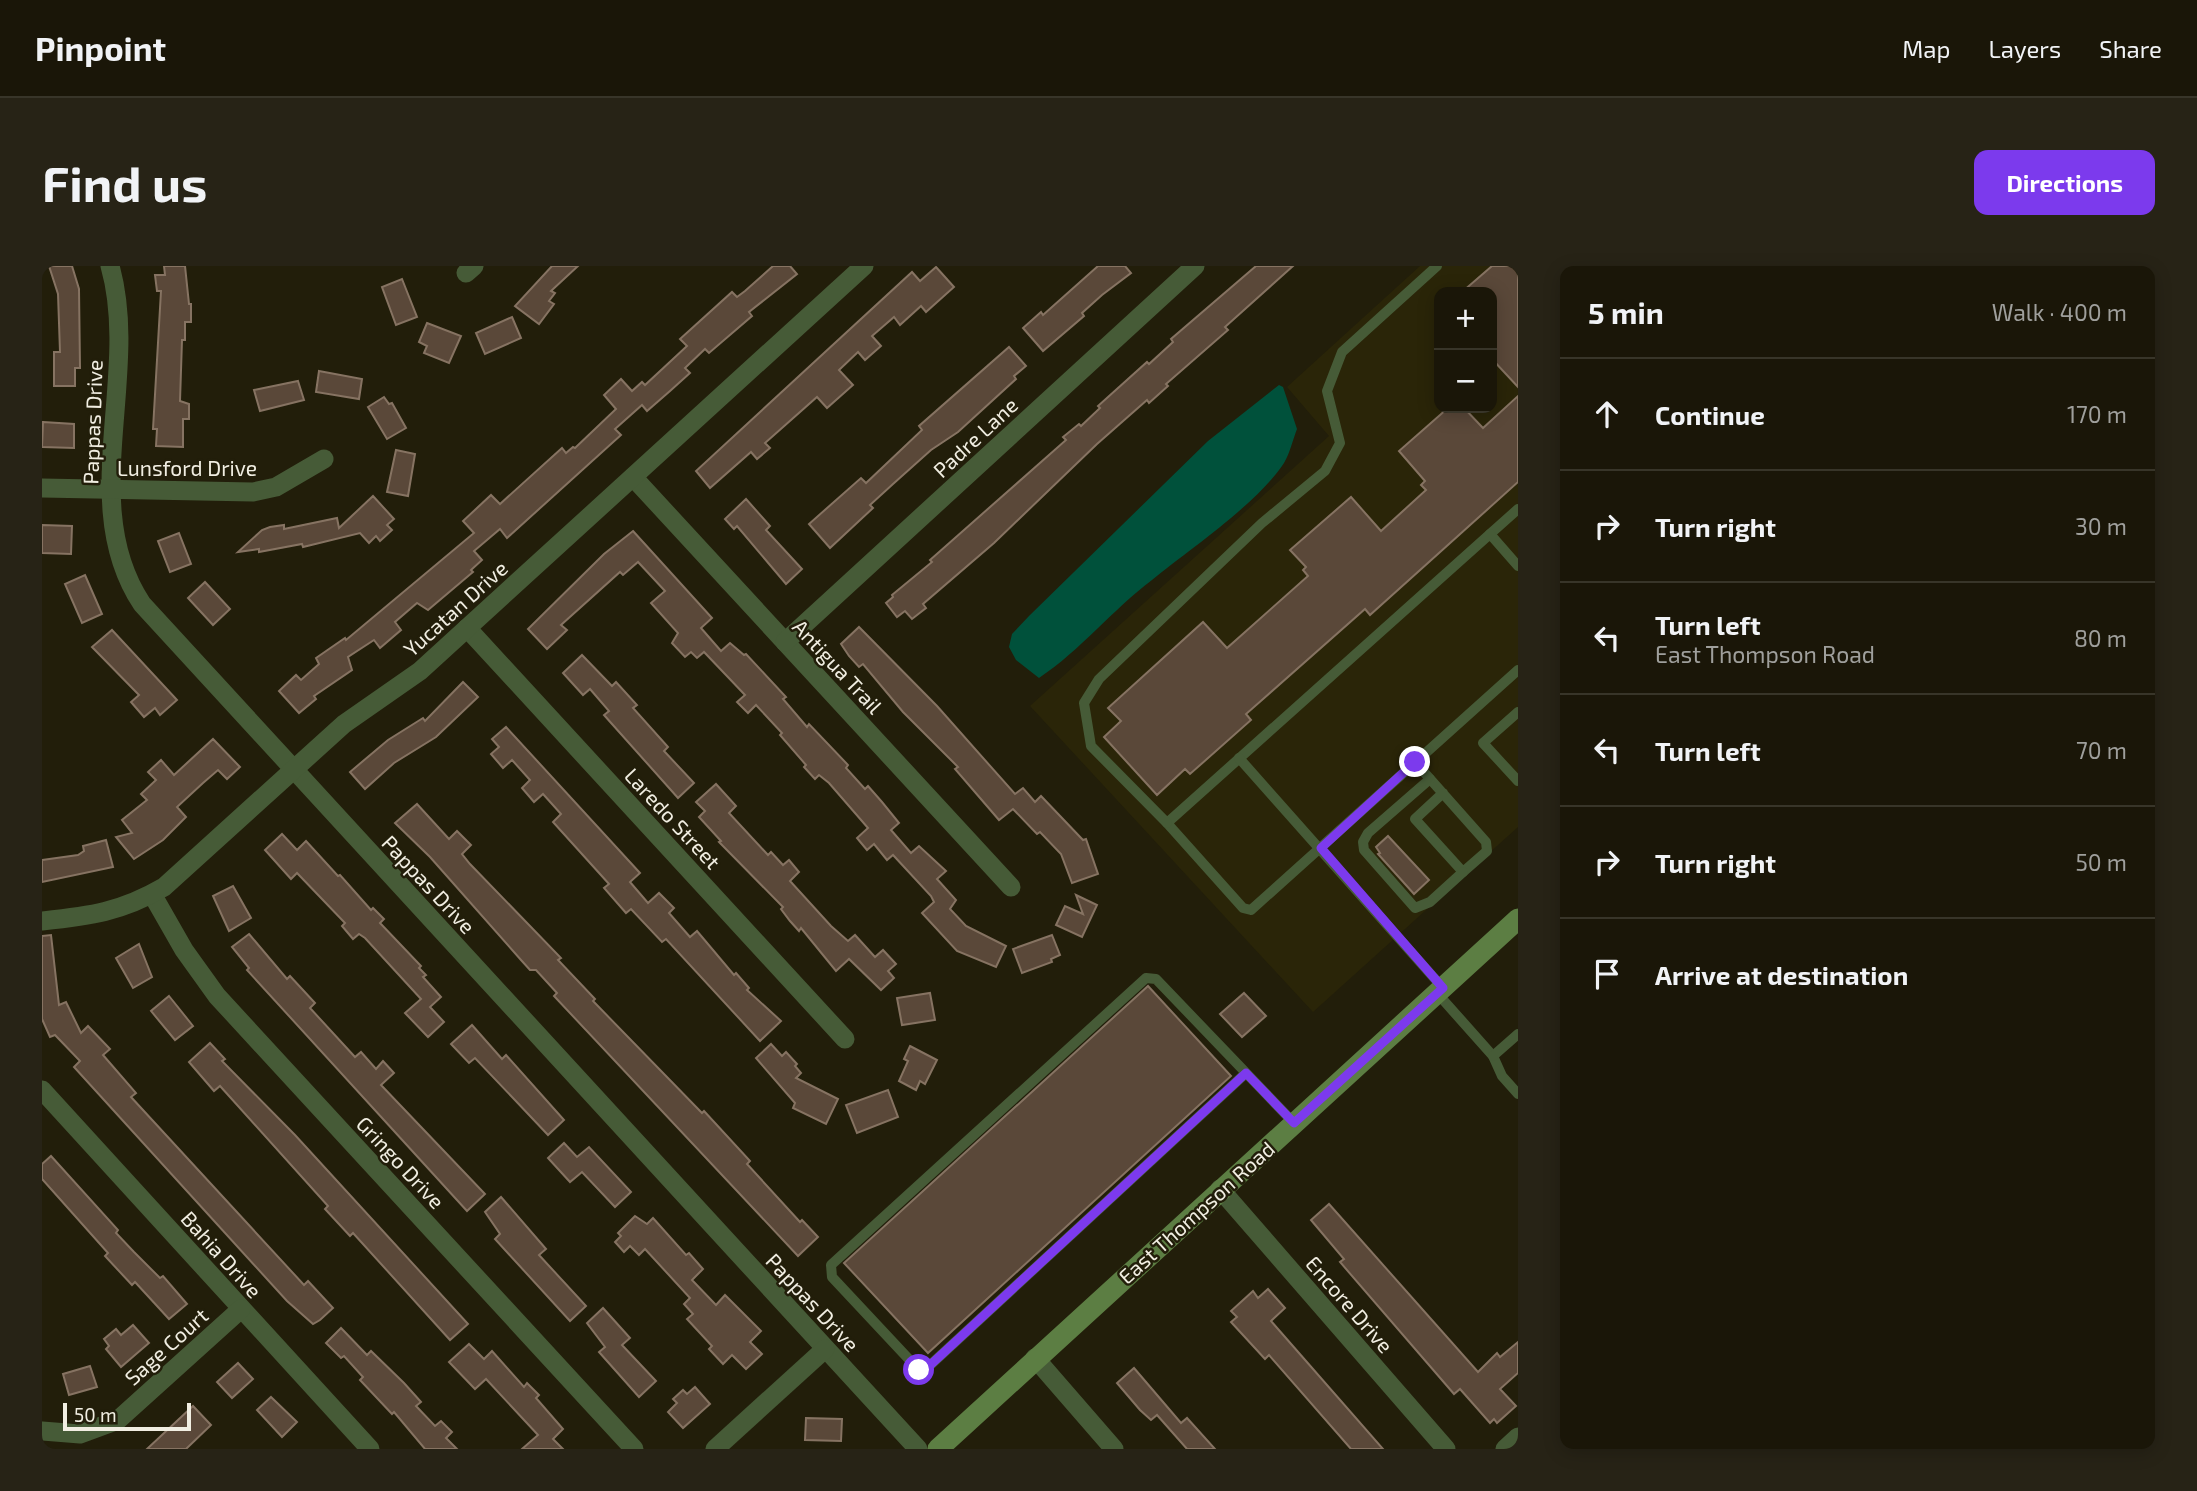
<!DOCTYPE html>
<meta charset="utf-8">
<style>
:root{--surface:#1a1608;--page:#272316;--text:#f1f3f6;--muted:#9f9f9c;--line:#383529;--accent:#7c3aed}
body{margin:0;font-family:"Exo 2",sans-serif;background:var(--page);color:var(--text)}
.controls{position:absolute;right:21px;top:21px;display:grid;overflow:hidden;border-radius:14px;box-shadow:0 4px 18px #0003}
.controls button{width:63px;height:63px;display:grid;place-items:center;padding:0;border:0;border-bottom:2px solid var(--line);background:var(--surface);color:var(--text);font:35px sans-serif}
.scale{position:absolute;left:21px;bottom:18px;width:128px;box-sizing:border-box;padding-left:7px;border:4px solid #f1eee2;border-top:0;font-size:19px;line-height:24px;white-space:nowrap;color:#f1eee2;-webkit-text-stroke:5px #221e0a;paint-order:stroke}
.stop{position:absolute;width:21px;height:21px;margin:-16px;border:5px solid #7c3aed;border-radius:50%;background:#fff}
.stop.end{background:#7c3aed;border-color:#fff;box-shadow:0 2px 7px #0008}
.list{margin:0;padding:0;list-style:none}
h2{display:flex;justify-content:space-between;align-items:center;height:91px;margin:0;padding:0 28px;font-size:30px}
h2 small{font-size:23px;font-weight:400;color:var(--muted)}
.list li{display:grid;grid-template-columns:46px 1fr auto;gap:21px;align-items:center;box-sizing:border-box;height:112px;padding:0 28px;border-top:2px solid var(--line)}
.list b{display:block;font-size:26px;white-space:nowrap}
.list p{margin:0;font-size:23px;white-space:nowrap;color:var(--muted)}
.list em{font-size:23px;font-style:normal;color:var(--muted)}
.icon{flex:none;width:38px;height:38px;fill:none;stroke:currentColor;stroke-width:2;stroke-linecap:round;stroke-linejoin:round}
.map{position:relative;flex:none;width:1476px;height:1183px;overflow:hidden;border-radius:14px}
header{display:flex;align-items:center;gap:42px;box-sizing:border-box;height:98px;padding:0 35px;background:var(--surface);border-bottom:2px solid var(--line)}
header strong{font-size:33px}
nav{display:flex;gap:38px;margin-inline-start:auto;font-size:24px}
.intro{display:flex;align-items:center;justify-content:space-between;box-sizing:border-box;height:168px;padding:0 42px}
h1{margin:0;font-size:49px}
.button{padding:18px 32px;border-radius:14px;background:var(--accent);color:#fff;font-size:24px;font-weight:700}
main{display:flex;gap:42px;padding:0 42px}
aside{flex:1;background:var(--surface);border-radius:14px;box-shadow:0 4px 18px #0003}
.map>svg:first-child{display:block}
</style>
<header>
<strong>Pinpoint</strong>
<nav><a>Map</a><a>Layers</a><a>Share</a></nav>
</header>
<div class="intro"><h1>Find us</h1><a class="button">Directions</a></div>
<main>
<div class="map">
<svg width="1476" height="1183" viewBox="0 0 1476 1183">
<rect width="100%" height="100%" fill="#221e0a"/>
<path fill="#2a2508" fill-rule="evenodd" d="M 1378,0 L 1476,0 L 1476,561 L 1271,746 L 988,440 L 1287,170 L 1245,121 ZM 1397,26 L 1450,26 L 1450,142 L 1397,142 Z"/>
<path fill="#00513b" d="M 1237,119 L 1241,121 L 1255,163 C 1251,173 1248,187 1242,197 C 1215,238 1148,283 1110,314 C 1070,344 1039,384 997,412 L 974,394 L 967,381 L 970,368 L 987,350 L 1166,175 Z"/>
<g fill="#5a4839" stroke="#867362" stroke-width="2">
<path d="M 7,0 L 30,0 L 37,23 L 38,102 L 33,102 L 33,120 L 12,120 L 12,86 L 18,86 L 16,28 Z"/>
<path d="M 122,0 L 143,0 L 147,38 L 149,38 L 149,56 L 143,56 L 143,74 L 140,74 L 138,135 L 147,138 L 147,153 L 141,153 L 141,181 L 114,180 L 115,163 L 111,163 L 119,25 L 115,25 L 113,9 L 123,9 Z"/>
<path d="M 510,0 L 536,0 L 509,25 L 513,27 L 507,35 L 512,38 L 497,58 L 473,40 Z"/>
<path d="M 731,0 L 748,0 L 755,8 L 707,46 L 710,50 L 667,87 L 663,83 L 643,102 L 648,107 L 628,125 L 605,145 L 600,139 L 573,163 L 579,169 L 465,272 L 458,263 L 432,285 L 440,294 L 429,304 L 431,306 L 386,344 L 375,337 L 353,356 L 359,364 L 338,382 L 332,374 L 306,391 L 310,404 L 272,430 L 274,433 L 257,447 L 237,425 L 254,409 L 259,414 L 277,398 L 274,392 L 303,372 L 304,374 L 432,267 L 421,255 L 449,229 L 458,238 L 520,182 L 524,187 L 531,181 L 533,182 L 574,143 L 562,129 L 579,113 L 590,125 L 600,116 L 603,119 L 645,80 L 638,73 L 690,26 L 695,31 L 703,25 Z"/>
<path d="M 1056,0 L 1083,0 L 1089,7 L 1060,29 L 1040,47 L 1042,50 L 1001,85 L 981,62 L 999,46 L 1001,49 Z"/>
<path d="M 1214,0 L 1251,0 L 1183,61 L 1186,64 L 1124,118 L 1126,120 L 1107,137 L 1105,134 L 1055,178 L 952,277 L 881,338 L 884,342 L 870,353 L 863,345 L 855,351 L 844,337 L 851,331 L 850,329 L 890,296 L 888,294 L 1024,174 L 1021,171 L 1037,158 L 1039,160 L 1058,142 L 1056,140 L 1105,96 L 1107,98 L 1131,76 L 1129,73 Z"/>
<path d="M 1450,0 L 1476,0 L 1476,121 L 1450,93 L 1450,26 L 1420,26 Z"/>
<path d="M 894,1 L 912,21 L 884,46 L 879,40 L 858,59 L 852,51 L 830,70 L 839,80 L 823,94 L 816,86 L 797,104 L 811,119 L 785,142 L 775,131 L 723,177 L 728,182 L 715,193 L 709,186 L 668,222 L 654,205 L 870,6 L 878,15 Z"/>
<path d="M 360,13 L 375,51 L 354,59 L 340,21 Z"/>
<path d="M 470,51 L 479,72 L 443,88 L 434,67 Z"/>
<path d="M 385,57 L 419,70 L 407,97 L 382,87 L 385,80 L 377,76 Z"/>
<path d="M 967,81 L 984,100 L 972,110 L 974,113 L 916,166 L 889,184 L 851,218 L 828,239 L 831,242 L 788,282 L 767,258 L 819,212 L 824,217 L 880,164 L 877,160 Z"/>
<path d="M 277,105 L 320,113 L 317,133 L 274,126 Z"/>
<path d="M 256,115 L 262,134 L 218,145 L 212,124 Z"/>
<path d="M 1476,130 L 1476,216 L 1328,349 L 1323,343 L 1204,448 L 1209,454 L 1148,508 L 1143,503 L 1115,529 L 1062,471 L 1079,455 L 1066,442 L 1161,356 L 1185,382 L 1266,310 L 1261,304 L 1264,301 L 1248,284 L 1309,231 L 1339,265 L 1384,224 L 1379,219 L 1383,215 L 1357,185 L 1406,142 L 1422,142 L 1441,162 Z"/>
<path d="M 342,131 L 347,138 L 350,137 L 364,162 L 345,173 L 326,141 Z"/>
<path d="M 1,156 L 32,158 L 32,182 L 0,181 Z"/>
<path d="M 354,184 L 373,188 L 366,230 L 345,226 Z"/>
<path d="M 331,230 L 352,253 L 345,259 L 350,264 L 338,275 L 334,270 L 327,277 L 318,267 L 261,281 L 260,278 L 217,286 L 217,283 L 196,286 L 220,264 L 228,261 L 242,259 L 242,263 L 295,252 L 297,262 Z"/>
<path d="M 704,233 L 728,260 L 724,264 L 760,303 L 744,318 L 695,260 L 692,263 L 683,253 Z"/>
<path d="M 0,259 L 30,260 L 29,288 L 0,287 Z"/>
<path d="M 591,265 L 670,352 L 659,362 L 679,385 L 688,377 L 702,389 L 704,388 L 744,431 L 741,433 L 765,461 L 767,458 L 806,499 L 804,502 L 823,523 L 826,520 L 840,536 L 857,557 L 849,564 L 869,587 L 877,580 L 904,605 L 895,613 L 914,634 L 908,643 L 924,660 L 964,680 L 954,701 L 915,685 L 880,647 L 892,636 L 889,630 L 851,589 L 845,594 L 832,578 L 825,584 L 815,572 L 826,562 L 787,517 L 777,509 L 773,513 L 762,501 L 764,499 L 738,469 L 740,467 L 714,439 L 706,447 L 695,436 L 703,429 L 662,386 L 655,392 L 649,386 L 643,391 L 630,377 L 636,367 L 609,337 L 623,325 L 596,296 L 581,309 L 578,306 L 519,359 L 525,364 L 505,383 L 486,363 L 562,288 Z"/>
<path d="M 137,267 L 149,298 L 128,306 L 116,275 Z"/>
<path d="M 43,309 L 60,348 L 40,357 L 23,318 Z"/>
<path d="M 163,316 L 188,343 L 171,359 L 146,332 Z"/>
<path d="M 817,361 L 895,440 L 973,528 L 981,522 L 993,536 L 999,530 L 1041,574 L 1044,573 L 1056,608 L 1030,617 L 1019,588 L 998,566 L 995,568 L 971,543 L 957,554 L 913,503 L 916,501 L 861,446 L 821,398 L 817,401 L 807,390 L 799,378 Z"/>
<path d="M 70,364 L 135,434 L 118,449 L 113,442 L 102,451 L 89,436 L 97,429 L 50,381 Z"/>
<path d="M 540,389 L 570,420 L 574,416 L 595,439 L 591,442 L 626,481 L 622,485 L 652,517 L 636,532 L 562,449 L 567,445 L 548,423 L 541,429 L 521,407 Z"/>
<path d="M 421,416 L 436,431 L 394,471 L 352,497 L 323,523 L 308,506 L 346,474 L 381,452 L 383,455 Z"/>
<path d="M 464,461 L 598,607 L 588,616 L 606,637 L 617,627 L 632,642 L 627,647 L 648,671 L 655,665 L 692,709 L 694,707 L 707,722 L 705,724 L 739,755 L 718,775 L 624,673 L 620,676 L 589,643 L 584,647 L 562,622 L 567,618 L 511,556 L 519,548 L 501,528 L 492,536 L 480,522 L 488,514 L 470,494 L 461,502 L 449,488 L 457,481 L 450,473 Z"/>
<path d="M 171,473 L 198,501 L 185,513 L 176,504 L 161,517 L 135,541 L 144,551 L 121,574 L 92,593 L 74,571 L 90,567 L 80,554 L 105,534 L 99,528 L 114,514 L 106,506 L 119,494 L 132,509 Z"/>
<path d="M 674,518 L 694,540 L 687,547 L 726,589 L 729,586 L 741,599 L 747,594 L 757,606 L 748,615 L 789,660 L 806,675 L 813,669 L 833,691 L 841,684 L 854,698 L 846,705 L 852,712 L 839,724 L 807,693 L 794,705 L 759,662 L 757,665 L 748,655 L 739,643 L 741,641 L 677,576 L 679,575 L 657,551 L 663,545 L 654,536 Z"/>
<path d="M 375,538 L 407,573 L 415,565 L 429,579 L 420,588 L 428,598 L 519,692 L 516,694 L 553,733 L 551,735 L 660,847 L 662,845 L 708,895 L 705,898 L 758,956 L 760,954 L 776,971 L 756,990 L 512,730 L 515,727 L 494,704 L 488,704 L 479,694 L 388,591 L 353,557 Z"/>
<path d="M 240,568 L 255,584 L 264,575 L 296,610 L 298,609 L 329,644 L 331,642 L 342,653 L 338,657 L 379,700 L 377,702 L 384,709 L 381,711 L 399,731 L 388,741 L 402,756 L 386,771 L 363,747 L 379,733 L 323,672 L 317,668 L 311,673 L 300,660 L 303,657 L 255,607 L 249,613 L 223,584 Z"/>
<path d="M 1346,570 L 1387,614 L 1372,628 L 1336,588 L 1338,587 L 1334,581 Z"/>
<path d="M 64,574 L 71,601 L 0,616 L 0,594 L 36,589 L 42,585 L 41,580 Z"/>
<path d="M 191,620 L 209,652 L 187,665 L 171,630 Z"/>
<path d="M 1034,629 L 1055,639 L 1040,671 L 1014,659 L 1023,640 L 1041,648 Z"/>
<path d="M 207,668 L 245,713 L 248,710 L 273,737 L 268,742 L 313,791 L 319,786 L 334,803 L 341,795 L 352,807 L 339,819 L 443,928 L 425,945 L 205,704 L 207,702 L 190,681 Z"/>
<path d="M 9,669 L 17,739 L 24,736 L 39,767 L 46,760 L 68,783 L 61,789 L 94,827 L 89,831 L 262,1019 L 266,1015 L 291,1042 L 278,1054 L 271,1058 L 245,1035 L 32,801 L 38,795 L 13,769 L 8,771 L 0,753 L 0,670 Z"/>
<path d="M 1010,669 L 1018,689 L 1009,693 L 1010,696 L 980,707 L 971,683 Z"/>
<path d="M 97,678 L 110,711 L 91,722 L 74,692 Z"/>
<path d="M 1106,720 L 1189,810 L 886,1087 L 802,997 Z"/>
<path d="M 888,727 L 893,754 L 860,759 L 855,732 Z"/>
<path d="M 1202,727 L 1224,750 L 1200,771 L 1178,748 Z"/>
<path d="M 127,730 L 151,760 L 133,774 L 109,745 Z"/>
<path d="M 430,759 L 460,793 L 464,789 L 522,854 L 506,869 L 433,792 L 427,797 L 409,778 Z"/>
<path d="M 168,777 L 183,793 L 180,795 L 253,869 L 426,1058 L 408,1074 L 311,967 L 308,970 L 283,943 L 286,940 L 178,820 L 172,825 L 147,796 Z"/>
<path d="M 729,778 L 740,790 L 744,786 L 755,798 L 753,800 L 759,807 L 754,812 L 796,833 L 784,858 L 751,842 L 753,837 L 714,792 Z"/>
<path d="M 868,780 L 895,794 L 883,818 L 878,815 L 874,824 L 857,815 L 866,795 L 862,793 Z"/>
<path d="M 846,824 L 856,851 L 815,867 L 804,839 Z"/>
<path d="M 522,877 L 535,891 L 547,881 L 589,926 L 573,941 L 540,906 L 528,916 L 506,892 Z"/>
<path d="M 9,890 L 76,964 L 74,967 L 92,986 L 118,1012 L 121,1010 L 145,1038 L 127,1053 L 93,1016 L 90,1019 L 63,990 L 66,987 L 0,913 L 0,898 Z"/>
<path d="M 459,931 L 504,983 L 497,989 L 544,1040 L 528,1055 L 453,973 L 458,968 L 443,946 Z"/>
<path d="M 1287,938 L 1436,1106 L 1455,1087 L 1458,1091 L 1476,1076 L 1476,1107 L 1458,1123 L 1474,1140 L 1455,1157 L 1452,1153 L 1448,1157 L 1418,1123 L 1412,1128 L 1298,996 L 1302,993 L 1269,954 Z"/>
<path d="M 593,950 L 605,958 L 611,952 L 644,989 L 647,987 L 661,1003 L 650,1014 L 674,1039 L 683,1029 L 719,1065 L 708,1076 L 720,1088 L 704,1103 L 690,1089 L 681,1098 L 667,1083 L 670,1080 L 645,1053 L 651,1048 L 642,1038 L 648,1032 L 603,983 L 597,989 L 588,980 L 582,986 L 573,976 L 579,970 L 576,967 Z"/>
<path d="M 1226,1023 L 1243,1042 L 1229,1055 L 1341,1183 L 1309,1183 L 1227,1089 L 1223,1093 L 1189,1056 L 1195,1051 L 1189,1045 L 1211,1025 L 1216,1032 Z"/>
<path d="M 561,1042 L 588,1072 L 580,1079 L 614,1115 L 597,1131 L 557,1086 L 563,1081 L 545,1057 Z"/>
<path d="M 91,1059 L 107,1077 L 79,1101 L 64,1083 L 67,1080 L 62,1073 L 74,1063 L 79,1069 Z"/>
<path d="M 299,1062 L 325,1089 L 329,1085 L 362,1117 L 379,1136 L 374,1140 L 393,1160 L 399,1155 L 410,1166 L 404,1172 L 415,1183 L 383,1183 L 352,1146 L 350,1148 L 318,1114 L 321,1111 L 302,1090 L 299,1092 L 284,1077 Z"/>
<path d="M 427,1078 L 442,1093 L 450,1085 L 482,1121 L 485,1117 L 497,1129 L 494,1132 L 521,1163 L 511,1173 L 521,1183 L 480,1183 L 496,1169 L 444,1113 L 433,1123 L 407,1096 Z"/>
<path d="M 196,1097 L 211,1113 L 190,1132 L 175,1116 Z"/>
<path d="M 48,1100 L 55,1121 L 27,1129 L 21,1108 Z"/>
<path d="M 1092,1102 L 1139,1157 L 1145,1152 L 1173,1183 L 1145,1183 L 1115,1149 L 1109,1154 L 1098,1144 L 1075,1117 Z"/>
<path d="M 653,1121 L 668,1138 L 641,1162 L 626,1146 L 635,1137 L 631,1133 L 641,1124 L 645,1128 Z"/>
<path d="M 229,1131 L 255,1156 L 240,1171 L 215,1144 Z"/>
<path d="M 151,1140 L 169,1159 L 144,1183 L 105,1183 Z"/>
<path d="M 764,1152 L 800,1153 L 799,1175 L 763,1174 Z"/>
</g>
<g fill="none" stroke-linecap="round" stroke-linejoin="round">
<g stroke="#465b37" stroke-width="10">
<path d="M 1448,268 L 1476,243"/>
<path d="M 1476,300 L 1448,268 L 1125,557 L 1201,642 L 1209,644 L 1476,404"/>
<path d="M 1476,446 L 1441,477 L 1476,515"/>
<path d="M 1197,492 L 1401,722"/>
<path d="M 1373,496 C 1397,523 1421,550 1444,576 L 1445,585 L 1421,606 L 1373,553 L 1401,527"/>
<path d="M 1388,513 L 1326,567 L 1321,576 L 1322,584 L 1373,642 L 1388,636 L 1421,606"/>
<path d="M 1125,557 L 1049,480 L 1042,437 L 1057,413 L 1220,257 L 1283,205 L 1298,177 L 1285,125 L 1300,86 L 1395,0"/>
<path d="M 1395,727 L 1451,790 L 1460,810 L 1476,828"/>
<path d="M 1451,790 L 1476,768"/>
<path d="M 1204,807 L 885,1102 L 877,1104 L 790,1011 L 789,999 L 1104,712 L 1114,713 L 1252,857"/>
</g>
<g stroke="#465b37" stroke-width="19">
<path d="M 68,0 C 99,109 34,239 100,338 L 876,1183"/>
<path d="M 424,7 L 432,0"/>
<path d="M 591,211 L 969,621"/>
<path d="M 0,222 L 211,226 L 234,221 L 282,193"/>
<path d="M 425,362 L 803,773"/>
<path d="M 743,376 L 1153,0"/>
<path d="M 110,628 L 142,684 L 175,730 L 592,1183"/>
<path d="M 0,655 C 48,650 79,646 122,621 L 302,458 L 378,405 L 822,0"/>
<path d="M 0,824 L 328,1183"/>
<path d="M 1178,923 L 1404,1183"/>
<path d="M 993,1092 L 1072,1183"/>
<path d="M 0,1165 L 38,1168 L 76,1154 L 199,1043"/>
<path d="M 673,1183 L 783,1083"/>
<path d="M 1463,1183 L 1476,1171"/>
</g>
<path stroke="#5c7e43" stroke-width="21" d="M 896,1183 L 1476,653"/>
</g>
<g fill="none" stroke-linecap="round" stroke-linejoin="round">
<path stroke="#7c3aed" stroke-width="9" d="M 877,1104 L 885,1102 L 1204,807 L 1252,857 L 1401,722 L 1279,582 L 1373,496"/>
</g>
<g text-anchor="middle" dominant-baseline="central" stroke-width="5" stroke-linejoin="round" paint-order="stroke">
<g font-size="21" fill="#f1eee2" stroke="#221e0a">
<text transform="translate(50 156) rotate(-88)">Pappas Drive</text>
<text transform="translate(933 171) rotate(-43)">Padre Lane</text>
<text x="145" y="201">Lunsford Drive</text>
<text transform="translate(413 342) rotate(-42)">Yucatan Drive</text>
<text transform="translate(796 400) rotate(47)">Antigua Trail</text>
<text transform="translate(631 552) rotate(47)">Laredo Street</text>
<text transform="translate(387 618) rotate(47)">Pappas Drive</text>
<text transform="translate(359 896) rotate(47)">Gringo Drive</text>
<text transform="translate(1154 946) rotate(-42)">East Thompson Road</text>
<text transform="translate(180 988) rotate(48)">Bahia Drive</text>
<text transform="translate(771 1036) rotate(47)">Pappas Drive</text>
<text transform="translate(1308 1038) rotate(49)">Encore Drive</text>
<text transform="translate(124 1080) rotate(-42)">Sage Court</text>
</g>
</g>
</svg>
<div class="controls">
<button>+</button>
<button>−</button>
</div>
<div class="scale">50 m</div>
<div class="stop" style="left:877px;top:1104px"></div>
<div class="stop end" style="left:1373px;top:496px"></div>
</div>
<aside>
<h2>5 min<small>Walk · 400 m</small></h2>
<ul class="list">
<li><svg class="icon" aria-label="ahead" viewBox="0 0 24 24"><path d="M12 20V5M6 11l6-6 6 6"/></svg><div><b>Continue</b></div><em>170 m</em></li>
<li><svg class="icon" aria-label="right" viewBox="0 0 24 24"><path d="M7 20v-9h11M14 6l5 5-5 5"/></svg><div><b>Turn right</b></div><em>30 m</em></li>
<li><svg class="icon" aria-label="left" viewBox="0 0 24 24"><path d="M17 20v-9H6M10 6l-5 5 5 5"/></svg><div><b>Turn left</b><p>East Thompson Road</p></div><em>80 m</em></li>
<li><svg class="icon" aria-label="left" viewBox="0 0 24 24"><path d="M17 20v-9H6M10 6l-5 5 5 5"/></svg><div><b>Turn left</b></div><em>70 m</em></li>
<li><svg class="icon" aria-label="right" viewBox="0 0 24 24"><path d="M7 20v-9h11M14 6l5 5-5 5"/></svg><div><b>Turn right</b></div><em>50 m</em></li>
<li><svg class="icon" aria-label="arrive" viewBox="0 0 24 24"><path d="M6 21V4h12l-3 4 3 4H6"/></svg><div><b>Arrive at destination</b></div></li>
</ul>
</aside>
</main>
